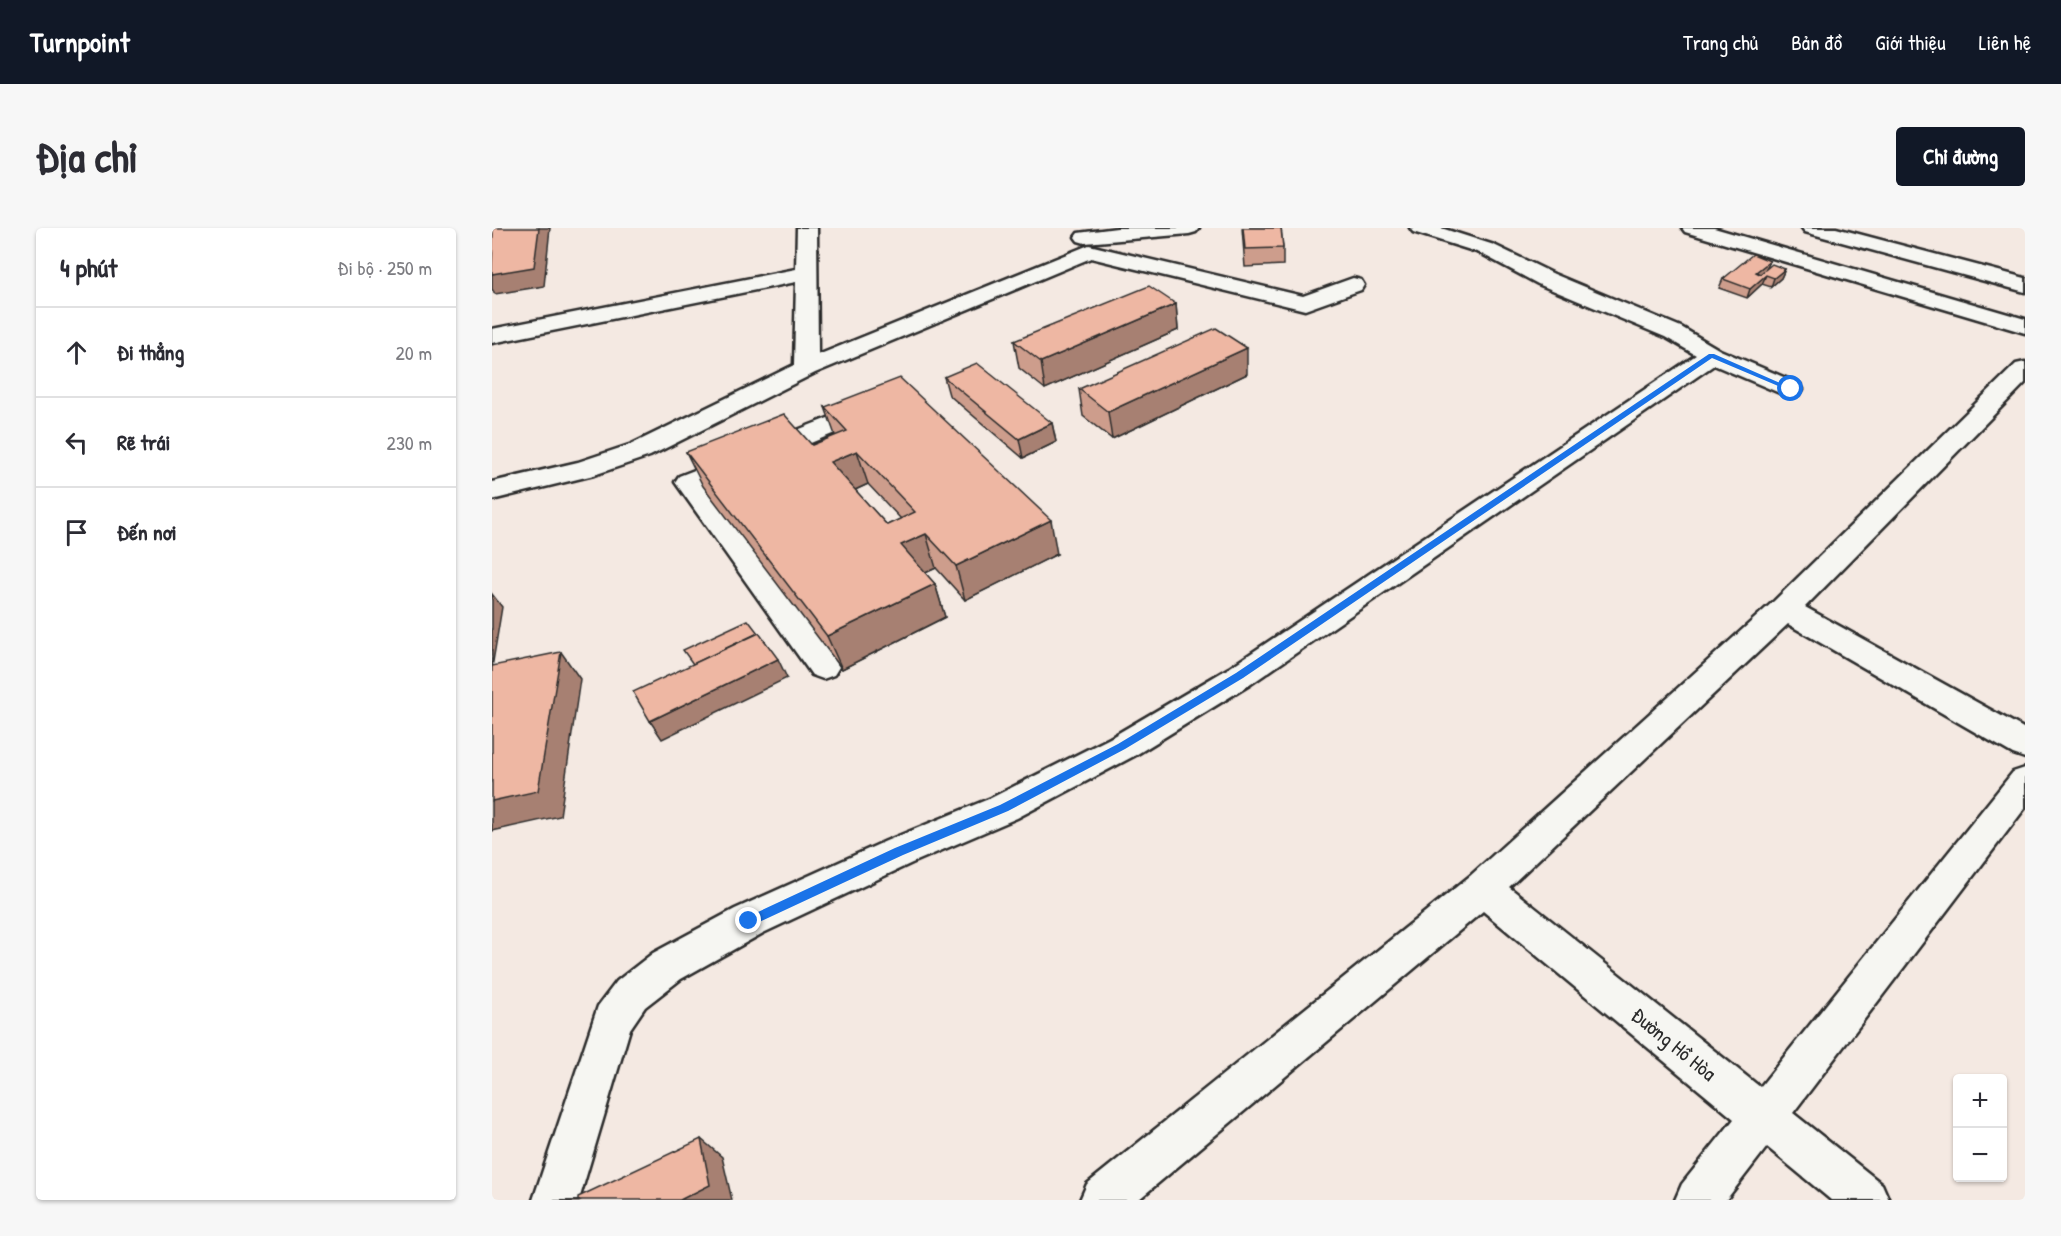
<!DOCTYPE html>
<html lang="vi">
<meta charset="utf-8">
<style>
:root{--surface:#fff;--page:#f7f7f7;--text:#2b2b33;--muted:#7c7c81;--line:#e1e1e2;--accent:#111827}
body{margin:0;font-family:"Patrick Hand",sans-serif;background:var(--page);color:var(--text)}
.controls{position:absolute;right:18px;bottom:18px;display:grid;overflow:hidden;border-radius:6px;box-shadow:0 2px 4px #0004}
.controls button{width:54px;height:54px;display:grid;place-items:center;padding:0;border:0;border-bottom:2px solid var(--line);background:var(--surface);color:var(--text);font:30px sans-serif}
.stop{position:absolute;width:18px;height:18px;margin:-14px;border:4px solid #1a73e8;border-radius:50%;background:#fff}
.stop.end{background:#1a73e8;border-color:#fff;box-shadow:0 2px 6px #0008}
.list{margin:0;padding:0;list-style:none}
h2{display:flex;justify-content:space-between;align-items:center;height:78px;margin:0;padding:0 24px;font-size:26px}
h2 small{font-size:20px;font-weight:400;color:var(--muted)}
.list li{display:grid;grid-template-columns:39px 1fr auto;gap:18px;align-items:center;box-sizing:border-box;height:90px;padding:0 24px;border-top:2px solid var(--line)}
.list b{display:block;font-size:22px;white-space:nowrap}
.list em{font-size:20px;font-style:normal;color:var(--muted)}
.icon{flex:none;width:33px;height:33px;fill:none;stroke:currentColor;stroke-width:2;stroke-linecap:round;stroke-linejoin:round}
.map{position:relative;flex:none;width:1533px;height:972px;overflow:hidden;border-radius:6px}
header{display:flex;align-items:center;gap:36px;box-sizing:border-box;height:84px;padding:0 30px;background:var(--accent);color:#fff}
header strong{font-size:28px}
nav{display:flex;gap:33px;margin-inline-start:auto;font-size:21px}
.intro{display:flex;align-items:center;justify-content:space-between;box-sizing:border-box;height:144px;padding:0 36px}
h1{margin:0;font-size:42px}
.button{padding:15px 27px;border-radius:6px;background:var(--accent);color:#fff;font-size:21px;font-weight:700}
main{display:flex;gap:36px;padding:0 36px}
aside{flex:1;background:var(--surface);border-radius:6px;box-shadow:0 2px 4px #0004}
.map>svg:first-child{display:block}
</style>
<header>
<strong>Turnpoint</strong>
<nav><a>Trang chủ</a><a>Bản đồ</a><a>Giới thiệu</a><a>Liên hệ</a></nav>
</header>
<div class="intro"><h1>Địa chỉ</h1><a class="button">Chỉ đường</a></div>
<main>
<aside>
<h2>4 phút<small>Đi bộ · 250 m</small></h2>
<ul class="list">
<li><svg class="icon" aria-label="ahead" viewBox="0 0 24 24"><path d="M12 20V5M6 11l6-6 6 6"/></svg><div><b>Đi thẳng</b></div><em>20 m</em></li>
<li><svg class="icon" aria-label="left" viewBox="0 0 24 24"><path d="M17 20v-9H6M10 6l-5 5 5 5"/></svg><div><b>Rẽ trái</b></div><em>230 m</em></li>
<li><svg class="icon" aria-label="arrive" viewBox="0 0 24 24"><path d="M6 21V4h12l-3 4 3 4H6"/></svg><div><b>Đến nơi</b></div></li>
</ul>
</aside>
<div class="map">
<svg width="1533" height="972" viewBox="0 0 1533 972">
<rect width="100%" height="100%" fill="#f4e9e2"/>
<filter id="ink" filterUnits="userSpaceOnUse"><feTurbulence type="fractalNoise" baseFrequency=".0167" numOctaves="2"/><feDisplacementMap in="SourceGraphic" scale="12" xChannelSelector="R" yChannelSelector="G"/><feConvolveMatrix kernelMatrix="1 2 1 2 8 2 1 2 1" color-interpolation-filters="sRGB"/></filter>
<g filter="url(#ink)">
<g fill="none" stroke-linecap="round" stroke-linejoin="round">
<defs>
<g id="minor">
<path d="M 305,0 L 325,0 L 326,127 L 597,17 L 811,68 L 861,50 L 869,52 L 872,57 L 869,62 L 813,82 L 599,30 L 323,145 L 158,228 L 102,247 L 0,272 L 0,254 L 86,234 L 140,216 L 302,137 L 304,54 L 0,115 L 0,101 L 304,41 Z"/>
<path d="M 625,0 L 707,0 L 704,4 L 697,6 L 593,15 L 586,13 L 583,9 L 586,5 Z"/>
<path d="M 918,0 L 949,0 L 1002,17 L 1062,46 L 1189,99 L 1228,122 L 1308,156 L 1311,161 L 1308,166 L 1299,168 L 1290,166 L 1222,137 L 759,456 L 642,528 L 525,590 L 420,635 L 271,705 L 189,751 L 153,779 L 138,801 L 87,972 L 41,972 L 106,778 L 125,753 L 161,725 L 243,681 L 394,613 L 499,570 L 618,510 L 737,440 L 1204,127 L 1173,109 L 1046,56 L 988,25 L 921,4 Z"/>
<path d="M 1190,0 L 1222,0 L 1533,91 L 1533,105 L 1193,4 Z"/>
<path d="M 1310,0 L 1344,0 L 1533,50 L 1533,64 L 1313,4 Z"/>
<path d="M 1533,134 L 1533,155 L 1313,379 L 1533,501 L 1533,530 L 1521,526 L 1296,396 L 1017,659 L 1268,859 L 1521,544 L 1533,540 L 1533,580 L 1301,885 L 1390,956 L 1397,972 L 1339,972 L 1275,919 L 1234,972 L 1183,972 L 1190,956 L 1242,891 L 991,683 L 646,972 L 588,972 L 595,956 L 978,648 L 1282,373 L 1524,136 Z"/>
<path d="M 382,172 L 391,175 L 395,180 L 391,185 L 280,231 L 271,233 L 262,231 L 258,225 L 262,219 Z"/>
<path d="M 226,221 L 235,223 L 249,238 L 245,244 L 213,257 L 342,431 L 347,439 L 342,447 L 331,451 L 320,447 L 183,254 L 187,248 L 218,236 L 213,229 L 217,223 Z"/>
</g>
</defs>
<use href="#minor" stroke="#2b2b2b" stroke-width="5"/>
<use href="#minor" fill="#f6f6f2" fill-rule="evenodd"/>
</g>
<g fill="#cd9d8c" stroke="#2b2b2b" stroke-width="1.5" fill-rule="evenodd">
<path d="M 750,0 L 789,0 L 791,20 L 791,37 L 753,39 Z"/>
<path d="M 1275,40 L 1293,41 L 1289,50 L 1279,59 L 1270,56 L 1255,70 L 1227,60 L 1231,51 Z"/>
<path d="M 684,76 L 686,102 L 553,161 L 527,140 L 522,113 Z"/>
<path d="M 755,146 L 620,211 L 591,188 L 587,161 Z"/>
<path d="M 452,149 L 560,195 L 564,214 L 531,230 L 457,167 Z"/>
<path d="M 333,179 L 565,326 L 473,372 L 444,340 L 433,345 L 443,356 L 453,389 L 350,441 L 211,258 L 194,224 L 320,217 L 343,207 ZM 376,256 L 409,291 L 395,297 L 363,262 Z"/>
</g>
<g fill="#a78072" stroke="#2b2b2b" stroke-width="1.5">
<path d="M 47,0 L 58,0 L 52,58 L 3,66 L 0,61 L 0,46 Z"/>
<path d="M 1278,33 L 1274,42 L 1261,54 L 1264,44 Z"/>
<path d="M 1293,41 L 1289,50 L 1279,59 L 1282,50 Z"/>
<path d="M 1274,47 L 1270,56 L 1255,70 L 1258,61 Z"/>
<path d="M 684,76 L 686,102 L 553,161 L 549,134 Z"/>
<path d="M 755,120 L 755,146 L 620,211 L 616,184 Z"/>
<path d="M 560,195 L 564,214 L 531,230 L 527,211 Z"/>
<path d="M 365,223 L 376,256 L 350,268 L 338,234 Z"/>
<path d="M 559,292 L 565,326 L 473,372 L 464,338 Z"/>
<path d="M 434,306 L 444,340 L 420,351 L 409,317 Z"/>
<path d="M 443,356 L 453,389 L 350,441 L 335,408 Z"/>
<path d="M 0,366 L 10,379 L 0,440 Z"/>
<path d="M 69,424 L 88,451 L 68,588 L 0,603 L 0,573 Z"/>
<path d="M 286,431 L 295,450 L 170,511 L 158,493 Z"/>
<path d="M 209,911 L 230,929 L 240,972 L 188,972 Z"/>
</g>
<g fill="#eeb7a3" stroke="#2b2b2b" stroke-width="1.5" fill-rule="evenodd">
<path d="M 1,0 L 47,0 L 42,39 L 0,46 Z"/>
<path d="M 751,0 L 789,0 L 791,20 L 753,21 Z"/>
<path d="M 1261,26 L 1278,33 L 1264,44 L 1268,46 L 1280,36 L 1293,41 L 1282,50 L 1274,47 L 1258,61 L 1231,51 Z"/>
<path d="M 657,58 L 684,76 L 549,134 L 522,113 Z"/>
<path d="M 724,100 L 755,120 L 616,184 L 587,161 Z"/>
<path d="M 485,135 L 560,195 L 527,211 L 452,149 Z"/>
<path d="M 408,150 L 559,292 L 464,338 L 434,306 L 409,317 L 443,356 L 335,408 L 194,224 L 292,186 L 320,217 L 355,203 L 333,179 ZM 365,223 L 423,284 L 395,297 L 338,234 Z"/>
<path d="M 256,392 L 266,405 L 201,436 L 191,422 Z"/>
<path d="M 267,405 L 286,431 L 158,493 L 141,464 Z"/>
<path d="M 69,424 L 46,563 L 0,573 L 0,438 Z"/>
<path d="M 209,911 L 218,957 L 188,972 L 86,972 L 86,969 Z"/>
</g>
</g>
<path fill="#1a73e8" d="M 1217,126 L 1222,126 L 1302,161 L 1296,162 L 1220,130 L 751,450 L 633,521 L 516,583 L 411,627 L 261,697 L 253,697 L 253,690 L 403,620 L 508,577 L 626,516 L 744,445 Z"/>
<g text-anchor="middle" dominant-baseline="central" stroke-width="4.5" stroke-linejoin="round" paint-order="stroke">
<g font-size="21" fill="#2b2b2b" stroke="#f6f6f2">
<text transform="translate(1182 816) rotate(39)">Đường Hồ Hòa</text>
</g>
</g>
</svg>
<div class="controls">
<button>+</button>
<button>−</button>
</div>
<div class="stop" style="left:1299px;top:161px"></div>
<div class="stop end" style="left:257px;top:693px"></div>
</div>
</main>
